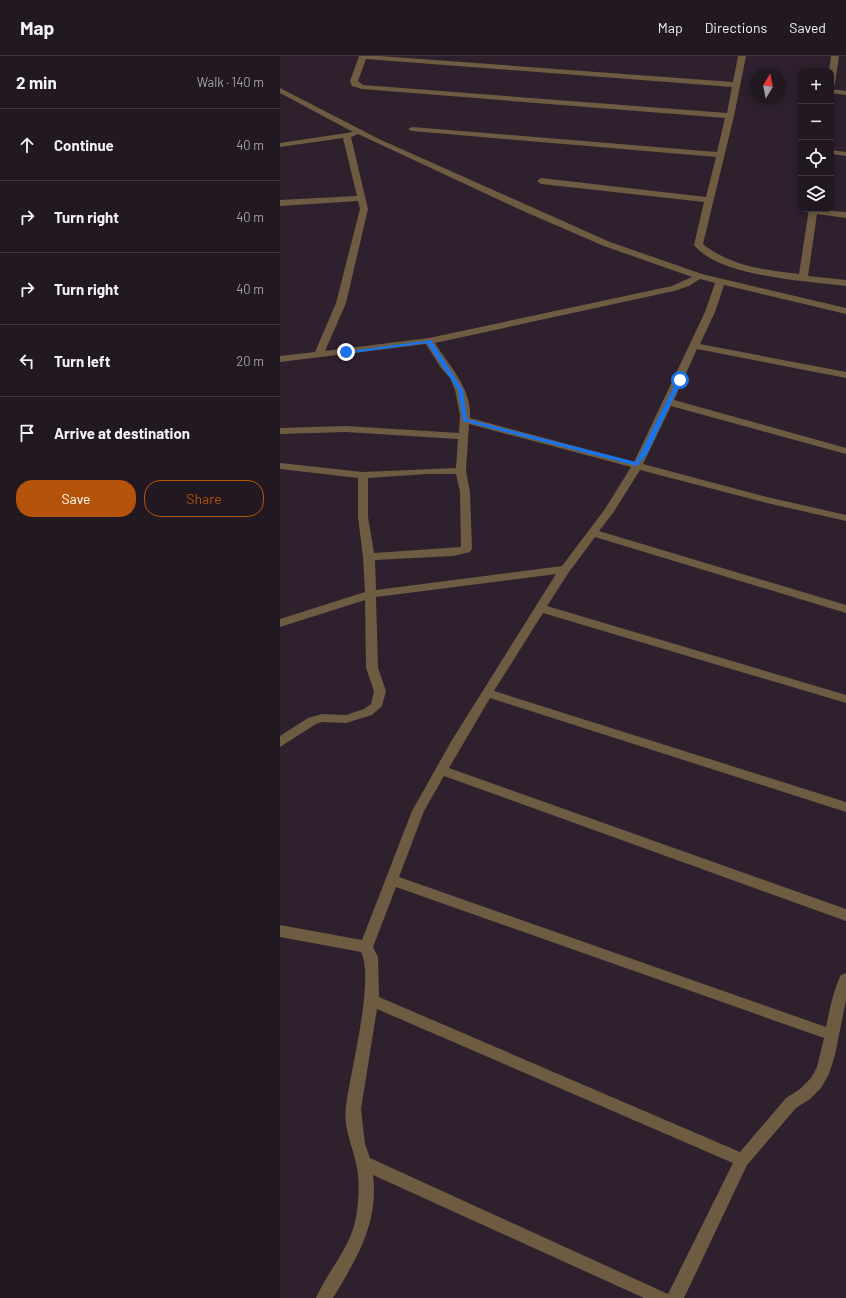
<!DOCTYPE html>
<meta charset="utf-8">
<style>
:root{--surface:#221822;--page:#2e252f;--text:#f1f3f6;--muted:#a2a0a5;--line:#3f3740;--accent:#b45309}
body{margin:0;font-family:Barlow,sans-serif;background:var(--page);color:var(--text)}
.controls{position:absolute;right:12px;top:12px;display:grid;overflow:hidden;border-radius:8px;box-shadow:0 2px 10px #0003}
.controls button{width:36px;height:36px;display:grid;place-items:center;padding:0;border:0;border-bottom:1px solid var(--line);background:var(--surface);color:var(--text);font:20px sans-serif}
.compass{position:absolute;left:470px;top:12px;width:36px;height:36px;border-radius:50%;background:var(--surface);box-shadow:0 2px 10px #0003;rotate:10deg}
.stop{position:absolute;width:12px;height:12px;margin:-9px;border:3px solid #1a73e8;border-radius:50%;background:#fff}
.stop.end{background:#1a73e8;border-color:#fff;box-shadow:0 1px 4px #0008}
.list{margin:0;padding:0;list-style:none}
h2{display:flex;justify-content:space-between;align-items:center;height:52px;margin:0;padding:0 16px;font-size:17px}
h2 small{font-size:13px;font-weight:400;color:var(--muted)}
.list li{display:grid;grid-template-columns:26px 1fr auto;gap:12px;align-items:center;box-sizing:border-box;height:72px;padding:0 16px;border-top:1px solid var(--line)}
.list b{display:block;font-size:15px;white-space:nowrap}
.list em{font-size:13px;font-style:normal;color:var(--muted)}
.actions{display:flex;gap:8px;padding:12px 16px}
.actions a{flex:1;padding:9px 0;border:1px solid var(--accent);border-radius:16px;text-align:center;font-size:14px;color:var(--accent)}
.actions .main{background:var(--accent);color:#fff}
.icon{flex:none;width:22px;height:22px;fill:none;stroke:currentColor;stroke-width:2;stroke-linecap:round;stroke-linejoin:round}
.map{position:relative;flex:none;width:566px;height:1242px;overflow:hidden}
header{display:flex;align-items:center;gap:24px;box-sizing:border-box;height:56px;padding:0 20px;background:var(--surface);border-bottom:1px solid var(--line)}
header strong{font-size:19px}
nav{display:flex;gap:22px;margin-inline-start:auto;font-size:14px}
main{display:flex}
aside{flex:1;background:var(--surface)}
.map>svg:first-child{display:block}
</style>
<header>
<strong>Map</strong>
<nav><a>Map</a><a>Directions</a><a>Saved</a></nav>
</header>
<main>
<aside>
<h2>2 min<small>Walk · 140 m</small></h2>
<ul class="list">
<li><svg class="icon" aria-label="ahead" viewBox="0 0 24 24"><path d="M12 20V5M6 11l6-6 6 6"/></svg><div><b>Continue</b></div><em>40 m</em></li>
<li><svg class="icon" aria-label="right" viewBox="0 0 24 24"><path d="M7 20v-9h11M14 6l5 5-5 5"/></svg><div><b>Turn right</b></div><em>40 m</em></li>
<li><svg class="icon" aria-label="right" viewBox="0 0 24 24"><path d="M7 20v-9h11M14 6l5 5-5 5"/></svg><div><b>Turn right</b></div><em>40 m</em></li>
<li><svg class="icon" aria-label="left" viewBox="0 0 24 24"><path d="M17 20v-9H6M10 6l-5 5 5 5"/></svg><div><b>Turn left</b></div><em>20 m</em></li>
<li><svg class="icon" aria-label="arrive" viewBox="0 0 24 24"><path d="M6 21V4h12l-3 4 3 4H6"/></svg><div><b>Arrive at destination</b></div></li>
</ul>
<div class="actions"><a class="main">Save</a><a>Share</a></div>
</aside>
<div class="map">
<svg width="566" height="1242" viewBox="0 0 566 1242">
<rect width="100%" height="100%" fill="#2e202d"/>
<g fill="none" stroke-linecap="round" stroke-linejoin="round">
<g fill="#6d5c41" fill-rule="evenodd">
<path d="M 79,0 L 100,0 L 453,26 L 458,0 L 466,0 L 454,60 L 423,188 C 450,210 485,214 519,218 L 529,153 L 566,156 L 566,162 L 537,158 L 528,220 L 566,224 L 566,230 C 527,225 439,221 414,189 L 424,146 L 261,128 L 257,125 L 261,122 L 426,141 L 436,101 L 132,75 L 128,73 L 132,71 L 437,96 L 445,62 L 82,33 L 72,30 L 70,25 ZM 86,3 L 452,31 L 447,57 L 83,29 L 78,25 Z"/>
<path d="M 551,0 L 559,0 L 555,28 L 551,30 L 551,15 L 549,15 Z"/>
<path d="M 0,32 L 99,83 L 330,186 L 422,218 L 566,252 L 566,258 L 444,229 L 435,256 L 420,288 L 566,316 L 566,322 L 417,293 L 394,344 L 566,392 L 566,398 L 391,350 L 363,408 L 487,441 L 566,459 L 566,465 L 487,447 L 360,414 L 333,457 L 319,475 L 566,549 L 566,557 L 315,481 L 289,516 L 267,550 L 566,639 L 566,647 L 263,557 L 214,635 L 566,746 L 566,756 L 210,642 L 169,712 L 566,853 L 566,865 L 164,720 L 144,755 L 119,821 L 546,971 C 550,953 553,935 561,919 L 566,917 L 566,944 L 555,999 L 549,1018 L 541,1032 L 530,1043 L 516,1052 L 467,1109 L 404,1242 L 364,1242 L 93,1119 C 99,1167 77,1202 53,1242 L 36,1242 C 48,1214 71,1192 76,1161 C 79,1144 80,1124 76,1107 C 72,1089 63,1070 66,1051 C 70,1016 95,924 81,896 L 0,881 L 0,869 L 82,884 L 132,755 L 172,684 L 276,518 L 96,541 L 98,612 L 106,635 L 102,650 L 92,659 L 66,667 L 42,666 L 36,668 L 0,691 L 0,680 L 28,662 L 42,658 L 66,659 L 84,653 L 91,648 L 94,635 L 86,612 L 85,544 L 0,571 L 0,563 L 85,536 L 83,501 L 78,461 L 78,422 L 0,413 L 0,407 L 83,416 L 176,412 L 178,383 L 66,376 L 0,378 L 0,372 L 66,370 L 179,377 L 180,359 L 175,334 L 170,322 L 161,312 L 146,288 L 0,306 L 0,300 L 35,296 L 56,247 L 80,153 L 78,145 L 0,150 L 0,144 L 77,140 L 63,82 L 0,91 L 0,87 L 73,76 L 0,37 ZM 78,78 L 243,155 L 324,190 L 412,221 L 392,230 L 149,282 L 45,295 L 66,247 L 88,153 L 71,81 ZM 420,223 L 435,227 L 425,256 L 354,406 L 190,362 C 192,332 169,310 155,287 L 394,235 L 409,230 ZM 189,368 L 351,411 L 325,453 L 282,510 L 96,534 L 95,504 L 173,500 L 190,496 L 192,493 L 190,436 L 186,415 ZM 147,418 L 176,418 L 180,436 L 181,491 L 94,497 L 88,461 L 88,422 ZM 116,831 L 544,982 L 537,1011 L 531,1022 L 520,1033 L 506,1042 L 460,1096 L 99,941 L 98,901 L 93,891 ZM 97,953 L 453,1107 L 388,1238 L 90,1102 L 85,1088 L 81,1053 Z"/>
<path d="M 551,33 L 566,35 L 566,39 L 551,37 Z"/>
<path d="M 551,94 L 566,96 L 566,100 L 551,98 Z"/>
</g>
</g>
<path fill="#1a73e8" d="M 151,284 L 183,334 L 187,363 L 356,406 L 397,324 L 400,322 L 402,324 L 367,398 L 357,410 L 183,365 L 178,334 L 147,287 L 66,298 L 63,296 Z"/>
</svg>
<div class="controls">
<button>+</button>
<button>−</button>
<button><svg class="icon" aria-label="locate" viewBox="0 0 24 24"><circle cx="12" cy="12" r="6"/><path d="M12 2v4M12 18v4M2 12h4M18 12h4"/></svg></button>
<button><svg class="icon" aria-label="layers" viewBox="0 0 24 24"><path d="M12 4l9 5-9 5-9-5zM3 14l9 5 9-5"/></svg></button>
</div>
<svg class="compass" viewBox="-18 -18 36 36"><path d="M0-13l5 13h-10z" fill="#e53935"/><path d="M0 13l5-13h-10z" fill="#a2a0a5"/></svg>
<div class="stop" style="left:400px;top:324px"></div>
<div class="stop end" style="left:66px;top:296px"></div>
</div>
</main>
